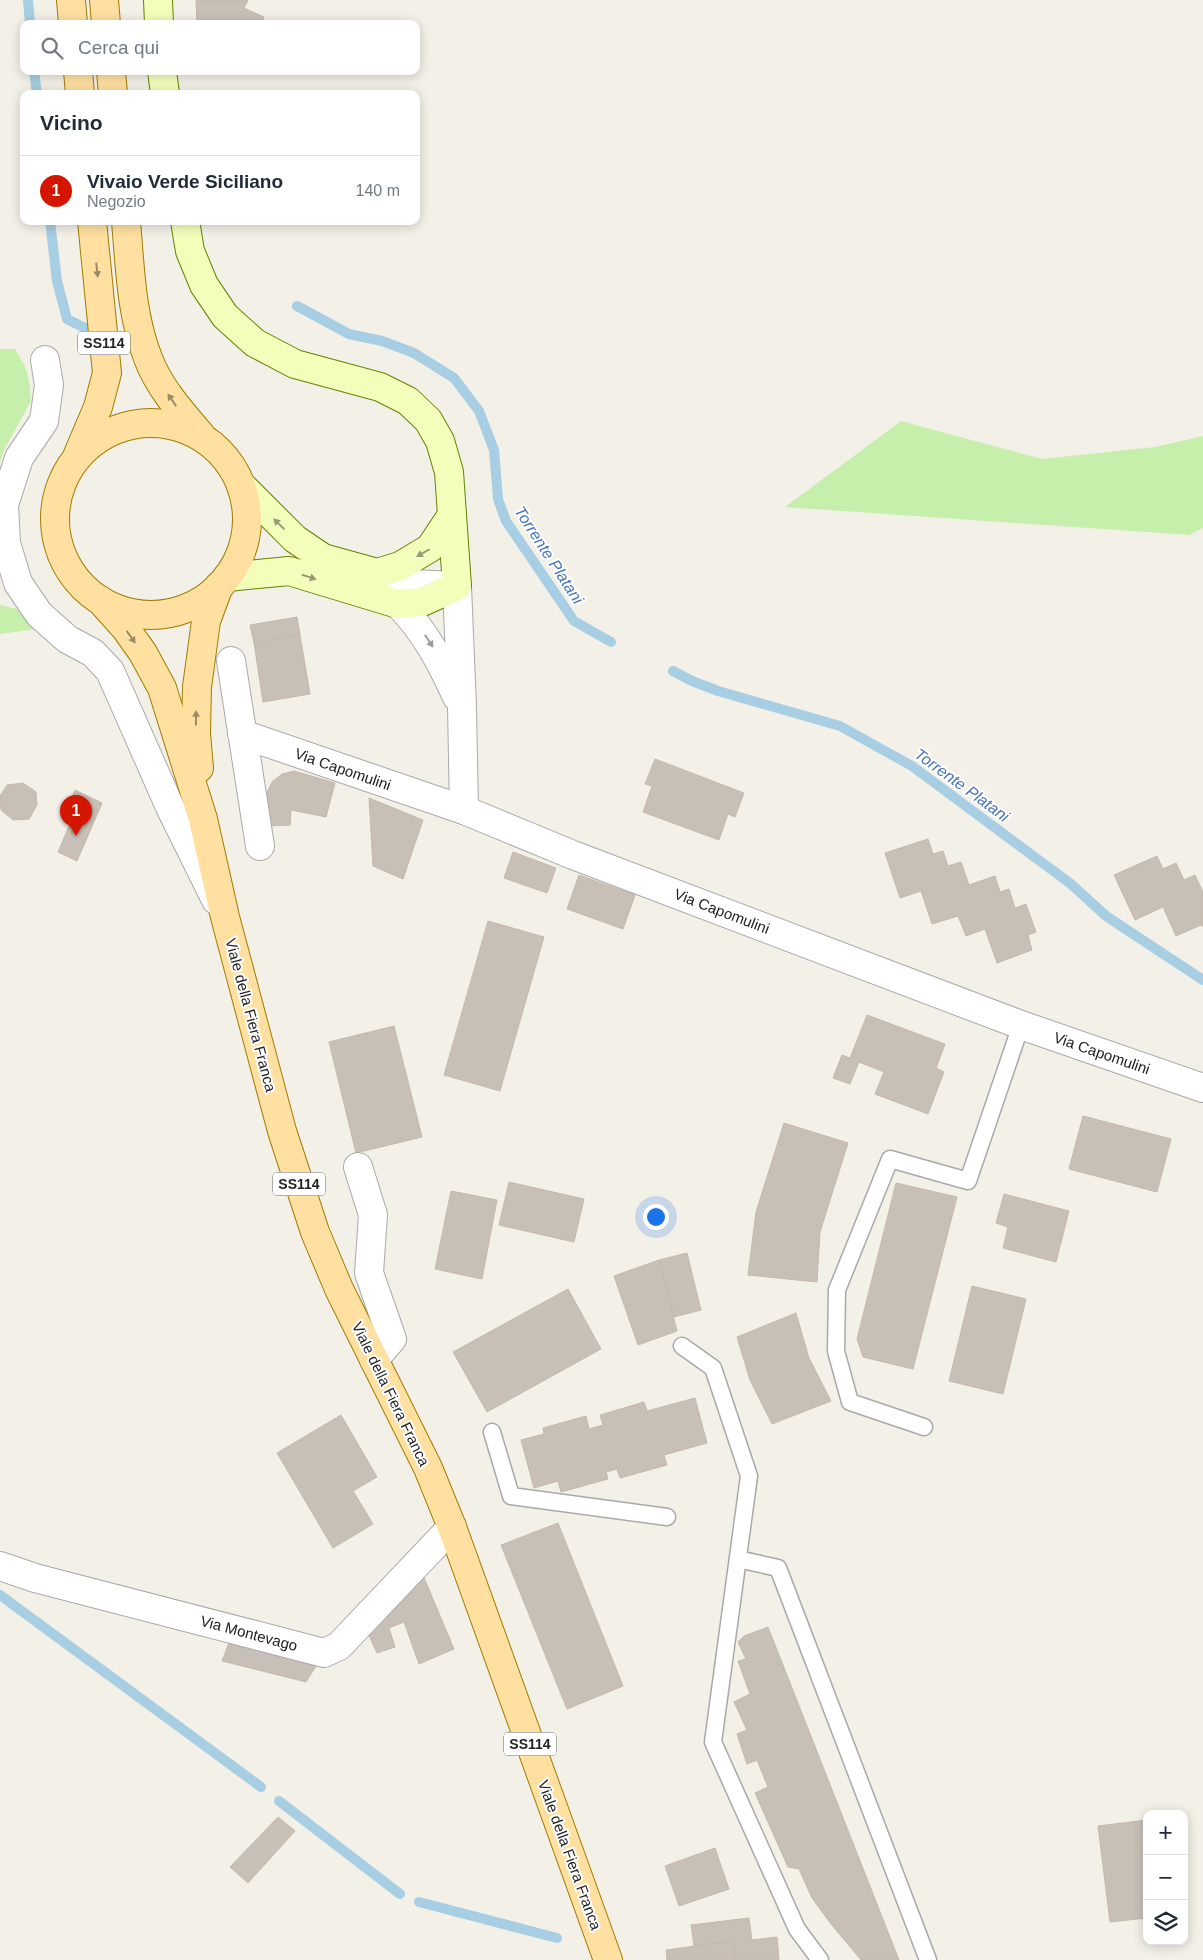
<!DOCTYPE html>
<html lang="it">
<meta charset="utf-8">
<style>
:root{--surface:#fff;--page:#f6f6f7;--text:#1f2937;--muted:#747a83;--line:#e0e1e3;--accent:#d41600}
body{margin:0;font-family:Arial,sans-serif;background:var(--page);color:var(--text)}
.controls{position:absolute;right:15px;bottom:15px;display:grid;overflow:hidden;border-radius:10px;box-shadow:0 2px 12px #0003}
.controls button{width:45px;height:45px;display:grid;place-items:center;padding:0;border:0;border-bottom:1px solid var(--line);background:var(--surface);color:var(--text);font:25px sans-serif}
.you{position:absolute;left:655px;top:1216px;width:18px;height:18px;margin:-12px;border:4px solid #fff;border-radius:50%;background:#1a73e8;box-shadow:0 0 0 8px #1a73e833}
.badge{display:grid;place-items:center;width:32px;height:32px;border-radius:50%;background:var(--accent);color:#fff;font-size:16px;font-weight:700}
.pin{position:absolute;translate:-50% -41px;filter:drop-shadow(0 1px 2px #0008)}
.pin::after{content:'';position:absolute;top:26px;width:18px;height:15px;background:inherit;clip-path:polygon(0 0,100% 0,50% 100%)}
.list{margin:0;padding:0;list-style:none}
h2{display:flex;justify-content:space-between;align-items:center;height:65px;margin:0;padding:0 20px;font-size:21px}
h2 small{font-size:16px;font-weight:400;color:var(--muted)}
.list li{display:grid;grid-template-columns:32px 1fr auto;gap:15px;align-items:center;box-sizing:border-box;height:70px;padding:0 20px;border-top:1px solid var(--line)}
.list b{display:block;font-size:19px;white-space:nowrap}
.list p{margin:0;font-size:16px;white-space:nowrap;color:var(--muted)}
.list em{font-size:16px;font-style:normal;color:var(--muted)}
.icon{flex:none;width:28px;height:28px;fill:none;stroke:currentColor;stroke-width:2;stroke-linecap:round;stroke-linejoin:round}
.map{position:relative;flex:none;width:1203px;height:1960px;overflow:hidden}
.search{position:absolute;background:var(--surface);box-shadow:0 2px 12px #0003;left:20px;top:20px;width:400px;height:55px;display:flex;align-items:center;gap:12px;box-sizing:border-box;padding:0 18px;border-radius:10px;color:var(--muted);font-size:19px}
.panel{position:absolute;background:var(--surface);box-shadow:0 2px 12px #0003;left:20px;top:90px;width:400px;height:135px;border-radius:10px}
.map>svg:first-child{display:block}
</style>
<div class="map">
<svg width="1203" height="1960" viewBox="0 0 1203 1960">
<rect width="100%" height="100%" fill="#f3f0e8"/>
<g fill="#c6efac">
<path d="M 0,349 L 15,349 L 25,366 L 29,380 L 31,401 L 4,450 L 0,462 Z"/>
<path d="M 901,421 L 1042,459 L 1155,447 L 1203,436 L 1203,528 L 1189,535 L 785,507 Z"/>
<path d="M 0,605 L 21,610 L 37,629 L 0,634 Z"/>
</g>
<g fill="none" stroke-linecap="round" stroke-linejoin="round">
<g stroke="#a7cee2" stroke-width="10">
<path d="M 28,0 L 30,24"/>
<path d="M 34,71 L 37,94"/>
<path d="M 50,221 L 57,281 L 67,319 L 87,329"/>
<path d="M 297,306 L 349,334 L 382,341 L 414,353 L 454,378 L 479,411 L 494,450 L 498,499 L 506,521 L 574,621 L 611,642"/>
<path d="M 673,671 L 692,681 L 718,691 L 840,726 L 912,766 L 1071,884 L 1106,916 L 1203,980"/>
<path d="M 0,1595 L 261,1787"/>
<path d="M 279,1801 L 400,1894"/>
<path d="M 419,1902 L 557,1938"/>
</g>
</g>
<g fill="#c8c0b7" stroke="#c5b9a9">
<path d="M 196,0 L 248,0 L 244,8 L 264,17 L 262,24 L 197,24 Z"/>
<path d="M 297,617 L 300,635 L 254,643 L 250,625 Z"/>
<path d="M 300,635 L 310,694 L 263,702 L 254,643 Z"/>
<path d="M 655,759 L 744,793 L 735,817 L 728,814 L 719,840 L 643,812 L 652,786 L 645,784 Z"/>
<path d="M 294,771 L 335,783 L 326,817 L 291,810 L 290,825 L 268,826 L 265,797 L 272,782 L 282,774 Z"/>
<path d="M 23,783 L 36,792 L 37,805 L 29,819 L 13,820 L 1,810 L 0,796 L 7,785 Z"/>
<path d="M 75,790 L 102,803 L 77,861 L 58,852 L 72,819 L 64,817 Z"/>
<path d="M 369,798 L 423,820 L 403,879 L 373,866 Z"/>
<path d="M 928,839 L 933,854 L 943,851 L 948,866 L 961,862 L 969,885 L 995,876 L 1000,892 L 1009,889 L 1015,908 L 1026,904 L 1036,932 L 1028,935 L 1032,950 L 997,963 L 985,929 L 966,936 L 958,916 L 932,924 L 921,891 L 900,898 L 885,853 Z"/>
<path d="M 513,852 L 556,868 L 547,893 L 504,878 Z"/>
<path d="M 1157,856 L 1163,869 L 1176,863 L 1184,880 L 1195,875 L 1203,892 L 1203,927 L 1201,925 L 1176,936 L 1163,907 L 1135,920 L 1114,875 Z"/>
<path d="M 579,875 L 635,895 L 623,929 L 567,909 Z"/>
<path d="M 488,921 L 544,937 L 500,1091 L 444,1075 Z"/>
<path d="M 867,1015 L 945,1044 L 936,1068 L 944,1072 L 928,1114 L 875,1094 L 884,1072 L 859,1062 L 850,1084 L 833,1078 L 842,1055 L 850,1058 Z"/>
<path d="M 394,1026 L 422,1137 L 356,1153 L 329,1042 Z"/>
<path d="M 1083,1116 L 1171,1139 L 1157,1192 L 1069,1169 Z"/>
<path d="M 784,1123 L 848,1143 L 820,1232 L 817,1282 L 748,1275 L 756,1212 Z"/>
<path d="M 509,1182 L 584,1199 L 574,1242 L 499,1225 Z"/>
<path d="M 896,1183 L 957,1197 L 913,1369 L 863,1357 L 857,1339 Z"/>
<path d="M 451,1191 L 497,1200 L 482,1279 L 435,1269 Z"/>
<path d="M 1004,1194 L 1069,1211 L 1056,1262 L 1003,1248 L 1008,1227 L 996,1223 Z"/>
<path d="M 687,1253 L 701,1310 L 674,1317 L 659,1260 Z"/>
<path d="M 659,1260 L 677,1331 L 638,1345 L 614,1276 Z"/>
<path d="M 972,1286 L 1026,1299 L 1003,1394 L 949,1381 Z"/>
<path d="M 568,1289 L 601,1349 L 487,1412 L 453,1352 Z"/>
<path d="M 796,1313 L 809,1358 L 831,1401 L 772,1424 L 750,1380 L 737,1337 Z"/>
<path d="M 695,1398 L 707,1443 L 664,1455 L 667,1465 L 620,1478 L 617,1469 L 606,1472 L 608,1479 L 561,1492 L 558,1481 L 534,1488 L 521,1440 L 544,1434 L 543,1428 L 586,1416 L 589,1429 L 603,1425 L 600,1415 L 644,1402 L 647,1411 Z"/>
<path d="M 341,1415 L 377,1477 L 353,1491 L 373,1524 L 333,1548 L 277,1453 Z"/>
<path d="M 558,1523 L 623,1686 L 567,1709 L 501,1545 Z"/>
<path d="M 422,1573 L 454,1649 L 419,1664 L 404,1622 L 389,1628 L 395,1647 L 377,1653 L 366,1629 Z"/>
<path d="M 768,1627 L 899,1960 L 861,1960 L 831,1924 L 812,1898 L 799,1869 L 788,1867 L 755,1793 L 768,1787 L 757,1760 L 747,1764 L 737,1734 L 747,1730 L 734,1702 L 750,1694 L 738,1661 L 746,1659 L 738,1642 L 744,1636 Z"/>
<path d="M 230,1640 L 318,1663 L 306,1682 L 222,1661 Z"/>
<path d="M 278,1817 L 295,1831 L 248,1883 L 230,1867 Z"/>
<path d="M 1147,1820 L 1147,1918 L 1110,1922 L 1098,1826 Z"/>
<path d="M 715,1848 L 729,1889 L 679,1906 L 665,1866 Z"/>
<path d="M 749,1918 L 752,1940 L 777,1937 L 779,1960 L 735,1960 L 733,1941 L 694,1946 L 691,1925 Z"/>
<path d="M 733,1941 L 735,1960 L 667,1960 L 666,1950 Z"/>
</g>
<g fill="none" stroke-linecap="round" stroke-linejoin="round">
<defs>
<g id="lane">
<path d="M 682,1346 L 713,1368 L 749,1476 L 713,1742 L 797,1929 L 820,1960"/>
<path d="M 924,1427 L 850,1402 L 836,1351 L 837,1290 L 890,1159 L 968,1181 L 1021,1025"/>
<path d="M 492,1432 L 511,1496 L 667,1517"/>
<path d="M 738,1559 L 778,1568 L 928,1960"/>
</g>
<g id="street">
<path d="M 45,360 L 49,385 L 44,421 L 19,458 L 4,505 L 6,543 L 18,583 L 39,614 L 67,639 L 93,653 L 110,671 L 170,807 L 216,900"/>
<path d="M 377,573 L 412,584 L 457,586 L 462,707 L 464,810"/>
<path d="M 398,604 C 425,631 441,662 457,697"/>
<path d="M 231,661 L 260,846"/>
<path d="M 242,734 L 464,810 L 573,855 L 1021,1025 L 1203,1088"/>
<path d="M 358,1167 L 373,1215 L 369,1273 L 392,1339 L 374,1360"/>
<path d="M 0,1566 L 35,1578 L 324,1653 L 339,1646 L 452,1527"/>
</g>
<g id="secondary">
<path d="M 158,0 L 159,24"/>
<path d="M 162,71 L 165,94"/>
<path d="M 185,221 L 190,251 L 204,285 L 225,316 L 255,343 L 295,364 L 380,387 L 408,401 L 428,420 L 440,441 L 449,472 L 457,586 L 422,602 L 398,604 L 289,571 L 227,577"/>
<path d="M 241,485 L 295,539 L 323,558 L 377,573 L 400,566 L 430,548 L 452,515"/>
</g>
<g id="primary">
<path d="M 71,0 L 73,24"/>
<path d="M 104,0 L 106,24"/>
<path d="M 78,71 L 80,94"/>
<path d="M 111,71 L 113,94"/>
<path d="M 126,221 C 130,267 131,315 148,358 C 158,386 181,412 200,434"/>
<circle cx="151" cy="519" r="96"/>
<path d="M 78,454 L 98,407 L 107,373 L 92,221"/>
<path d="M 100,600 L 126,629 L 143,653 L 162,688 L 203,819 L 225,917 L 282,1131 L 315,1232 L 339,1289 L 428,1468 L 452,1527 L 608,1960"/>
<path d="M 199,768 L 196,733 L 197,687 L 206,621 L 219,586"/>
</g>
</defs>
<use href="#lane" stroke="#a9a9a9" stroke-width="19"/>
<use href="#street" stroke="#a9a9a9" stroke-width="30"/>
<use href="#secondary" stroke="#668200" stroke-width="30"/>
<use href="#primary" stroke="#a07c00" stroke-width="30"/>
<use href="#lane" stroke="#fff" stroke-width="16"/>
<use href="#street" stroke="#fff" stroke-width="28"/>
<use href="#secondary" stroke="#f3febb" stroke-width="28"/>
<use href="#primary" stroke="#ffe0a1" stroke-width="28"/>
</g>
<defs><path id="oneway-solid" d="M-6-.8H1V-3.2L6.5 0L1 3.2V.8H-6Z" transform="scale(1.25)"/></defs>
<g fill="#9c8a68">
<use href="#oneway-solid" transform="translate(97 270) rotate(84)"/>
<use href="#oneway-solid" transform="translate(172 400) rotate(-124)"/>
<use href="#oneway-solid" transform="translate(131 637) rotate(55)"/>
<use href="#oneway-solid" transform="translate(196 718) rotate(-89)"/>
</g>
<g fill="#959b76">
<use href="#oneway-solid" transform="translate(279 524) rotate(-136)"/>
<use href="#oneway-solid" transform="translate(423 553) rotate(150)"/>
<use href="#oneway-solid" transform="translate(309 577) rotate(17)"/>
</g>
<use fill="#9c9c9c" href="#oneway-solid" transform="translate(429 641) rotate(57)"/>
<g text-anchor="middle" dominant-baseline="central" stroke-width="4" stroke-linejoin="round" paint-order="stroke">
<g fill="#fff" stroke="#646464" stroke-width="1">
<rect x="78" y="331.5" width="52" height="23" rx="4"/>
<rect x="273" y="1172.5" width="52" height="23" rx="4"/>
<rect x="504" y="1732.5" width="52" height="23" rx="4"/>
</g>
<g font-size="14" font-weight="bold" fill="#222">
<text x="104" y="343">SS114</text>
<text x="299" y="1184">SS114</text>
<text x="530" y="1744">SS114</text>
</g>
<g font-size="15" fill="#222" stroke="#fff">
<text transform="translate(343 769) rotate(19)">Via Capomulini</text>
<text transform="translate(722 911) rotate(21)">Via Capomulini</text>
<text transform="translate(251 1015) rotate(75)">Viale della Fiera Franca</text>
<text transform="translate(1102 1053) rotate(19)">Via Capomulini</text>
<text transform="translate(391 1394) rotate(64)">Viale della Fiera Franca</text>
<text transform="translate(249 1633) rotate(15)">Via Montevago</text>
<text transform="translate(570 1855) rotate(70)">Viale della Fiera Franca</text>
</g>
<g font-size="16" font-style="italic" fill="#4774b9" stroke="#fff">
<text transform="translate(549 555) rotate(57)">Torrente Platani</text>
<text transform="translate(962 785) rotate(36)">Torrente Platani</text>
</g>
</g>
</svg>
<div class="controls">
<button>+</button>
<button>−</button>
<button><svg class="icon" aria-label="layers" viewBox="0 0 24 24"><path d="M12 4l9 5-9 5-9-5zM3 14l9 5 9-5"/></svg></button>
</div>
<div class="you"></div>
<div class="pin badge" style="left:76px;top:836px">1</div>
<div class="search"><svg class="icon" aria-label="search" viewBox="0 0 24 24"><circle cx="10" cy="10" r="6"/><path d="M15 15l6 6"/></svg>Cerca qui</div>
<section class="panel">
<h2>Vicino<small></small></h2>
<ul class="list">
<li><span class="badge">1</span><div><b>Vivaio Verde Siciliano</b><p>Negozio</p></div><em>140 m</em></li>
</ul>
</section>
</div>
